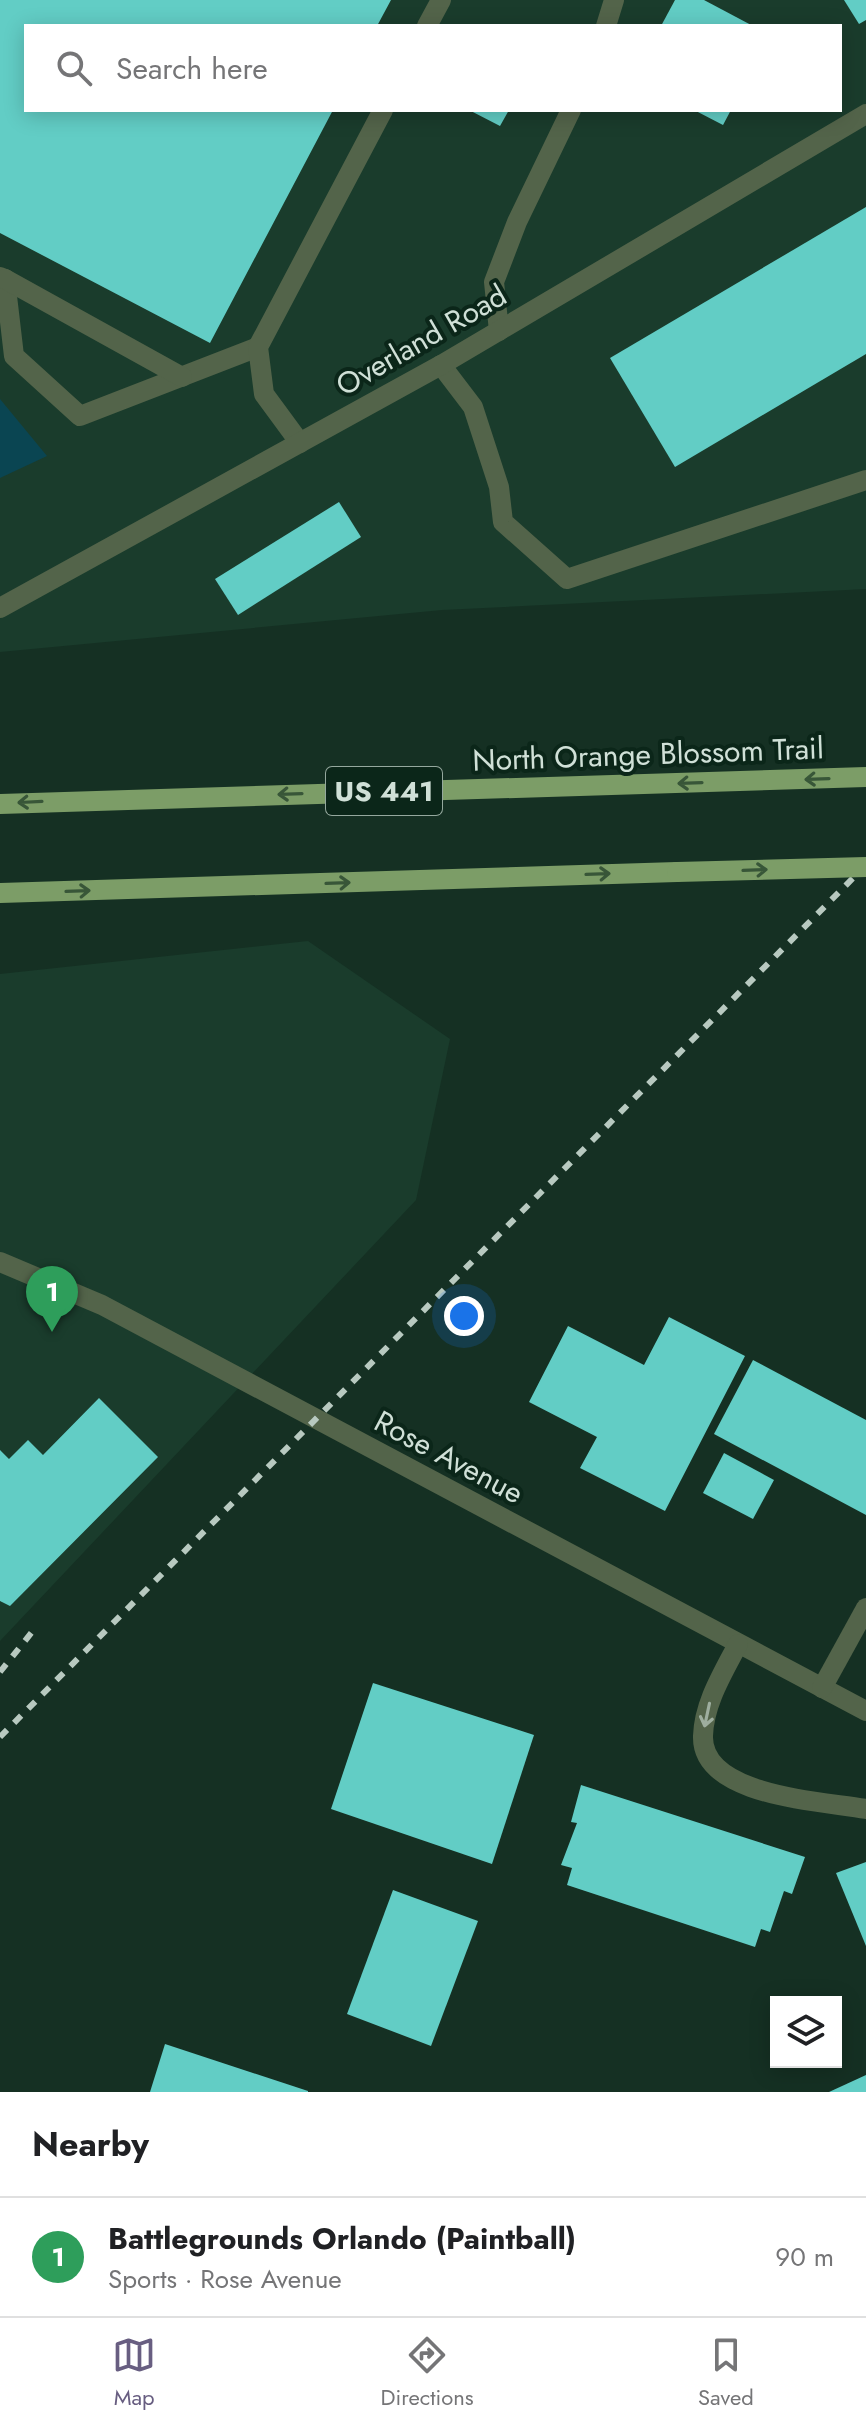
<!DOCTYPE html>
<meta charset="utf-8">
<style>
:root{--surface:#fff;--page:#f2f2f2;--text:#202124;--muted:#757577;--line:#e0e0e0;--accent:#685e81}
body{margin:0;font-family:Jost,sans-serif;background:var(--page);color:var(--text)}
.controls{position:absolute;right:24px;bottom:24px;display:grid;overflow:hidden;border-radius:0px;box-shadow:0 4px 20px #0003}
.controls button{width:72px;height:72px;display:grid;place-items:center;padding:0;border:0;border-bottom:2px solid var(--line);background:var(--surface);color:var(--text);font:40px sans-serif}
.you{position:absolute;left:464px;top:1316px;width:28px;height:28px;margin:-20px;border:6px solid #fff;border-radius:50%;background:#1a73e8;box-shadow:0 0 0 12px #1a73e833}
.badge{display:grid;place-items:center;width:52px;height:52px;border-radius:50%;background:var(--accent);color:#fff;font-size:26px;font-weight:700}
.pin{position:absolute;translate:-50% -66px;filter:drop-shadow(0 2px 4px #0008)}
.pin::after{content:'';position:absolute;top:42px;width:28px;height:24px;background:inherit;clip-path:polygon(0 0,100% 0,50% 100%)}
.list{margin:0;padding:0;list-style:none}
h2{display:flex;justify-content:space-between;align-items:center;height:104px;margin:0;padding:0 32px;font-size:34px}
h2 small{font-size:26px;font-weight:400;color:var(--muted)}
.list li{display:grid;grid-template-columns:52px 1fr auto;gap:24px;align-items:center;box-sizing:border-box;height:120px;padding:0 32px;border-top:2px solid var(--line)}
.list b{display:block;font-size:30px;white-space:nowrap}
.list p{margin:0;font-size:26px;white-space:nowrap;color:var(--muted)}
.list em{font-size:26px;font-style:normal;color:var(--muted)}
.icon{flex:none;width:44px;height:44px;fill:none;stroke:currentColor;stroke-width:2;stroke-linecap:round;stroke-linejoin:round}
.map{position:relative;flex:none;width:866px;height:2092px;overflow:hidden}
.search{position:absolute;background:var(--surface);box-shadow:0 4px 20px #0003;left:24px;right:24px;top:24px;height:88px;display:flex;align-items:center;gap:20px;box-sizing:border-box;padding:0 28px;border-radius:0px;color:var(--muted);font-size:30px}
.sheet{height:224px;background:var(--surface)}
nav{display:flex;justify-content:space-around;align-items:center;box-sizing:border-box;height:112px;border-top:2px solid var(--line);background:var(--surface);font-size:22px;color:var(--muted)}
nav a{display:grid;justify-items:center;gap:4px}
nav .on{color:var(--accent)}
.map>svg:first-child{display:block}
</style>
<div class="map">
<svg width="866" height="2092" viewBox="0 0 866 2092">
<rect width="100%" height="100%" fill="#153023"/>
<g fill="#1a3c2c" fill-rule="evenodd">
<path d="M 0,0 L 866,0 L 866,589 L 442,610 L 0,652 ZM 26,26 L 840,26 L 840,110 L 26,110 Z"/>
<path d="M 308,941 L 450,1039 L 416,1200 L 0,1641 L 0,974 Z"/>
</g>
<path fill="#0a4552" d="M 0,399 L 47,456 L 0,478 Z"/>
<g fill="#62cdc5">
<path d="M 0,0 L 391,0 L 377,26 L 26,26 L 26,110 L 333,110 L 210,343 L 0,233 Z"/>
<path d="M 675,0 L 704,0 L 753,26 L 661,26 Z"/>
<path d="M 844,0 L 866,0 L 866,20 L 859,24 Z"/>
<path d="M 469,110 L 509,110 L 500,126 Z"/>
<path d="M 694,110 L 731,110 L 723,125 Z"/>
<path d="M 866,207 L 866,354 L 675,467 L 610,358 Z"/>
<path d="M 339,502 L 361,537 L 238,615 L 215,579 Z"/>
<path d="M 669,1317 L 745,1356 L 665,1511 L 580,1468 L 597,1437 L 529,1402 L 568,1326 L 644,1365 Z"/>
<path d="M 753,1360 L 866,1420 L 866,1515 L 714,1434 Z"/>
<path d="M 99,1398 L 158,1457 L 10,1606 L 0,1601 L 0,1450 L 9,1459 L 28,1440 L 43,1455 Z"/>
<path d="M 724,1453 L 774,1480 L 753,1519 L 703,1493 Z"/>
<path d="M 373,1683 L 534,1735 L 492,1864 L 331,1809 Z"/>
<path d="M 581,1785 L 805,1857 L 792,1894 L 784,1891 L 770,1932 L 761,1929 L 755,1947 L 567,1885 L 572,1868 L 561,1865 L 577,1823 L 571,1822 Z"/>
<path d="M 866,1862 L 866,1946 L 836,1873 Z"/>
<path d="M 393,1890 L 478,1921 L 431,2046 L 347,2014 Z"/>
<path d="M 165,2044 L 308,2091 L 308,2092 L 150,2092 Z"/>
<path d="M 866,2075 L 866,2092 L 829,2092 Z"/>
</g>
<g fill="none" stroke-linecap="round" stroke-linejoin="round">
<g stroke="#53644a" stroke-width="20">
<path d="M 427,26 L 441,0"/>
<path d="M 606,26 L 614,0"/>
<path d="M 0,277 L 5,279 L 14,356 L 80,416 L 258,347"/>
<path d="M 5,279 L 182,377"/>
<path d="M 499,331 L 494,282 L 517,222 L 571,110"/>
<path d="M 441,365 L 473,407 L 499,487 L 503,522 L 567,579 L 866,480"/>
<path d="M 300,443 L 264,394 L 258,347 L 383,110"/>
<path d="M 0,608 L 441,365 L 866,114"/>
<path d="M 0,1262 L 102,1305 L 866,1711"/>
<path d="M 738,1644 C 723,1673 704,1703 703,1736 C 701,1797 824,1801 866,1809"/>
<path d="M 822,1688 L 866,1608"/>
</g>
<g stroke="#7c9d67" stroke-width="20">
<path d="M 0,804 L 866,777"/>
<path d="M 0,893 L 677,872"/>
</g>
<g stroke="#b8c9c0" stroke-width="6" stroke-dasharray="10 10" stroke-linecap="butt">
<path d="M 0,1672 L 32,1632"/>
<path d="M 0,1737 L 866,865"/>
</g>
<path stroke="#7c9d67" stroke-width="20" d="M 677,872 L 866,867"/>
</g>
<defs><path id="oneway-shaft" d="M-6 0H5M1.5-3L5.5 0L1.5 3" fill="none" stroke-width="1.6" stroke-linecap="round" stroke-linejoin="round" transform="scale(2)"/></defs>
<g stroke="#385638">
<use href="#oneway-shaft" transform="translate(817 779) rotate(178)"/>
<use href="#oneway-shaft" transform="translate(690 783) rotate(178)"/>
<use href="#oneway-shaft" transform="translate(290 794) rotate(178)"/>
<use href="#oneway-shaft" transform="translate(30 802) rotate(177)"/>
<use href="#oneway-shaft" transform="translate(755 870) rotate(-2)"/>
<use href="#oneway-shaft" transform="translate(598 874) rotate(-2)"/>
<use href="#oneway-shaft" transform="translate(338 883) rotate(-2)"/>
<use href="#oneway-shaft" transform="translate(78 891) rotate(-2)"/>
</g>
<use stroke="#9eae9f" href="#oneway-shaft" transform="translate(707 1715) rotate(102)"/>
<g text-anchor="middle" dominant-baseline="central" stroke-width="8" stroke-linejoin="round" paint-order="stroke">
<rect fill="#0b2619" stroke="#95a89e" stroke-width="2" x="326" y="767" width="116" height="48" rx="6"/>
<g font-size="28" font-weight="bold" fill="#d0e0d7">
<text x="384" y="791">US 441</text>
</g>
<g font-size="30" fill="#d0e0d7" stroke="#0b2619">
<text transform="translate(421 340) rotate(-30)">Overland Road</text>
<text transform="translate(648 754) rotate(-2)">North Orange Blossom Trail</text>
<text transform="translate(449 1457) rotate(28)">Rose Avenue</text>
</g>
</g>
</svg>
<div class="controls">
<button><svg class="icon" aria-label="layers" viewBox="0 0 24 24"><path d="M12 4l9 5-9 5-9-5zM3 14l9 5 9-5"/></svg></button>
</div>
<div class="you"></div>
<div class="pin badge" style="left:52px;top:1332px;background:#2e9e5b">1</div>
<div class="search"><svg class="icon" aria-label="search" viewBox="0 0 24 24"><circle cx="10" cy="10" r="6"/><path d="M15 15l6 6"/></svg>Search here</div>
</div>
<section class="sheet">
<h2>Nearby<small></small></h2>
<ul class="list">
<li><span class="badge" style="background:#2e9e5b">1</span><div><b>Battlegrounds Orlando (Paintball)</b><p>Sports · Rose Avenue</p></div><em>90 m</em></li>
</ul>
</section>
<nav>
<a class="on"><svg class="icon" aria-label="map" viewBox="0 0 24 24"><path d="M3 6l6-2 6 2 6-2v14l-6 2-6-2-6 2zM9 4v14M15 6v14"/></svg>Map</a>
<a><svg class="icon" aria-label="directions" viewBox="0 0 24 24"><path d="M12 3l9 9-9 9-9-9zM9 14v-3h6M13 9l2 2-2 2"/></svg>Directions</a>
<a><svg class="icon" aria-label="saved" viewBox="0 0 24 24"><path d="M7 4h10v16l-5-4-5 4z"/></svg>Saved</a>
</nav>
